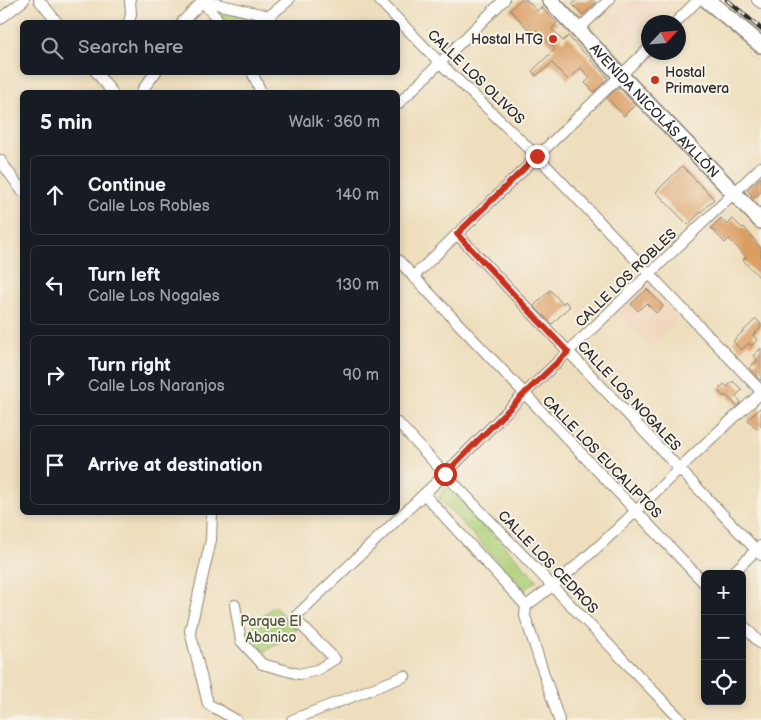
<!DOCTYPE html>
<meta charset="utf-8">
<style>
:root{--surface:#171b24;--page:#20242c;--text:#f1f3f6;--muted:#9ea1a6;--line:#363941}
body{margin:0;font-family:"Balsamiq Sans",sans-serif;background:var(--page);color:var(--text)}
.controls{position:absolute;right:15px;bottom:15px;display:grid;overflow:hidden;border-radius:8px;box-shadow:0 2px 8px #0003}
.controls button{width:45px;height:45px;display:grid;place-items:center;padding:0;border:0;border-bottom:1px solid var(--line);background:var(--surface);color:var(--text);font:25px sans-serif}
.compass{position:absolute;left:641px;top:15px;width:45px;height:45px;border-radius:50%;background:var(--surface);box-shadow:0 2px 8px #0003;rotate:64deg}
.stop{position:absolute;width:15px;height:15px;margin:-11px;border:4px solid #c8321e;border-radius:50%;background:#fff}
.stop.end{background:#c8321e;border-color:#fff;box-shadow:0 1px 5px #0008}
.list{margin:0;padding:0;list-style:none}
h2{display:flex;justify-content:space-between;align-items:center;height:65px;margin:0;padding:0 20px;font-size:21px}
h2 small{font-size:16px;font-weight:400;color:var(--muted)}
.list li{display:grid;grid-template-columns:32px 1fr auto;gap:15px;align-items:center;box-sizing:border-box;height:80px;margin:0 10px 10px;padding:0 10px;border:1px solid var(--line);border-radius:8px}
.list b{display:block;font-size:19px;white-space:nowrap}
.list p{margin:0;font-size:16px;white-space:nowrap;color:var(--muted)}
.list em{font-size:16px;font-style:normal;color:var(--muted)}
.icon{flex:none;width:28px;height:28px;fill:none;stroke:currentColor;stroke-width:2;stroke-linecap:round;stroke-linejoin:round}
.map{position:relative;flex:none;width:761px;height:720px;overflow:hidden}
.search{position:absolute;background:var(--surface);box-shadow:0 2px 8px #0003;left:20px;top:20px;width:380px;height:55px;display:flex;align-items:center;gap:12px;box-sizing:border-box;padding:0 18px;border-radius:8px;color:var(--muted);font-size:19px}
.panel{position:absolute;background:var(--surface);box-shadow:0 2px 8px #0003;left:20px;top:90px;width:380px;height:425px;border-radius:8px}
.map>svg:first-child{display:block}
</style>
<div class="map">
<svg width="761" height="720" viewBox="0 0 761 720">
<rect width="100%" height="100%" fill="#f7f3e8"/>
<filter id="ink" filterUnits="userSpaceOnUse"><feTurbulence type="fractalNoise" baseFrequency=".02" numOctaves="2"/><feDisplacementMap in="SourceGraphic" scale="10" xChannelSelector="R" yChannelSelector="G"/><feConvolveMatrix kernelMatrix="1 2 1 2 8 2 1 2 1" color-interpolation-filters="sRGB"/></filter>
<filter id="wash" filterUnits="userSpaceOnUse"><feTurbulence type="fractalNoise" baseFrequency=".0096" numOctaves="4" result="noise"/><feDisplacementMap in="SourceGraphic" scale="20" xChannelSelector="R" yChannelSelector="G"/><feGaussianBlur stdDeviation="1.12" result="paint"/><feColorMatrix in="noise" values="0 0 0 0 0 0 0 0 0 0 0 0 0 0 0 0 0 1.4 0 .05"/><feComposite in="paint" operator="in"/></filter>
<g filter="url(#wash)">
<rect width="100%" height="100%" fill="#eedebd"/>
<g fill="#f0d5bc">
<path d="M 633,0 L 672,0 L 625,46 L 606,27 Z"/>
<path d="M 648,280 L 682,316 L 651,347 L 616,311 Z"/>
</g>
<g fill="#adcf78" stroke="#6c7d52">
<path d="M 215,9 L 260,19 L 256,22 L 226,22 Z"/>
<path d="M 448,487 L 537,580 L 524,590 L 439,498 L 443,490 Z"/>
<path d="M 274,606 L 297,630 L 264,652 L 246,632 Z"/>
</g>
<g id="blocks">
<g fill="#da9d62">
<path d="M 520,0 L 527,0 L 537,11 L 541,7 L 557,23 L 552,29 L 563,41 L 568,36 L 608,78 L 594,92 L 585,83 L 590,78 L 581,68 L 568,80 L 552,63 L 536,76 L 532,71 L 555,49 L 537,30 L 533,34 L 510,10 Z"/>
<path d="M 577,0 L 593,0 L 596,3 L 583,15 L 572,4 Z"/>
<path d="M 616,89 L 621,89 L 635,105 L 624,116 L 607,98 Z"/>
<path d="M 682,166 L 714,199 L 688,225 L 656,192 Z"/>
<path d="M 761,177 L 761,192 L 754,198 L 747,190 Z"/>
<path d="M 721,218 L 727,225 L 733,219 L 742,228 L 744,227 L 761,248 L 761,279 L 743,260 L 746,257 L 729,239 L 725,243 L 711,228 Z"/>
<path d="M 647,289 L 663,306 L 656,313 L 646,303 L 638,311 L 631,304 Z"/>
<path d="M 550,290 L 563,304 L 565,301 L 570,306 L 552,324 L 534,306 Z"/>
<path d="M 756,319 L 761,324 L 761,328 L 753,335 L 757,340 L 751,346 L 749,343 L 741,350 L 733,341 Z"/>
<path d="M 761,348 L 761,381 L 749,368 L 758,360 L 753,356 Z"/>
<path d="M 733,381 L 742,390 L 736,396 L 741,402 L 737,406 L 726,395 L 724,397 L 718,390 L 724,384 L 727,387 Z"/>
<path d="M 761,407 L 761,425 L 757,429 L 748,420 Z"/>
</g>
</g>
</g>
<g filter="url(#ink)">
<use href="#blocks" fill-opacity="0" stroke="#8c8474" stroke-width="1"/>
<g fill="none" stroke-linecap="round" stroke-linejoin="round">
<defs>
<g id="minor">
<path d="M 39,0 L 57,22"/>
<path d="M 379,0 L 440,63 L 537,156 L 761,391"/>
<path d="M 757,0 L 761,3"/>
<path d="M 202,1 L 220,22"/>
<path d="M 203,1 L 269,16"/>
<path d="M 0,19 L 24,0"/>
<path d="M 129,22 L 131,14 L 130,0"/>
<path d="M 182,22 L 203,1"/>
<path d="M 262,22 L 289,0"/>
<path d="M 676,22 L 698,0"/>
<path d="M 578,30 L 609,0"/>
<path d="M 96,72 L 112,92"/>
<path d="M 252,72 L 261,92"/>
<path d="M 142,92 L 143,89 L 156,72"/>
<path d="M 398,104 L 504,0"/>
<path d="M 0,160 L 22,191"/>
<path d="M 457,234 L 761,555"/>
<path d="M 398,260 L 705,584"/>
<path d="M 413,277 L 648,49"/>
<path d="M 398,423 L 445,474 L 681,720"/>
<path d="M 424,494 L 526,606 L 525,616 L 559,720"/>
<path d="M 212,512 L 211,540 L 190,631 L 208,704 L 236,720"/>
<path d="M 732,574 L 760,546"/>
<path d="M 235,605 L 241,641 L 262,664 L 299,674 L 317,670 L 335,659 L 294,618 L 445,474 L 524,394 L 761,167"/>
<path d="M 526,606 C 580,567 629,518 677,471 C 704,444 733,419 761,393"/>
<path d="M 742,624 L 761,644"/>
<path d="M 292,720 L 405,676"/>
</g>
<g id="highway">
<path id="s1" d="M 550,0 L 621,76 L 761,221"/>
<path d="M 707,0 L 761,45"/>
</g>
</defs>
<use href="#minor" stroke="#8c8474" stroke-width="12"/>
<use href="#highway" stroke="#8c8474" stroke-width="18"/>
<path stroke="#8c8474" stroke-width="1" stroke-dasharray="1 4" stroke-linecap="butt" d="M 750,52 L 761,62"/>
<use href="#minor" stroke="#fff" stroke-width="10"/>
<use href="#highway" stroke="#fff" stroke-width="15"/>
<defs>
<path id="rail" d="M 727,0 L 761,29"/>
</defs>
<use href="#rail" stroke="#2b2b2b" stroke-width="4.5"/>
<use href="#rail" stroke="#f7f3e8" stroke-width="2.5" stroke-dasharray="8" stroke-linecap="butt"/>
</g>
</g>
<g fill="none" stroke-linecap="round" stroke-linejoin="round" filter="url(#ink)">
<path stroke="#c8321e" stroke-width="6" d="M 445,474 L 524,394 L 568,352 L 457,234 L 537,156"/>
</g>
<g fill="#c8321e" stroke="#f7f3e8" stroke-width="2">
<circle cx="553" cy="39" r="5"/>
<circle cx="655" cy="80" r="5"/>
</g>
<g text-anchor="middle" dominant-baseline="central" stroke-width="4" stroke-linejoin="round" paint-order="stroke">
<g font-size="14" fill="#2b2b2b" stroke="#f7f3e8" text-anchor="end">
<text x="543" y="39">Hostal HTG</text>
<text x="665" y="72" text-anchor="start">Hostal<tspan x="665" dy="16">Primavera</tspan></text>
</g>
<g font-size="14" fill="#2b2b2b" stroke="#f7f3e8">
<text transform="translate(476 77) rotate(44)">CALLE LOS OLIVOS</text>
<text stroke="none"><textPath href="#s1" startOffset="152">AVENIDA NICOLÁS AYLLÓN</textPath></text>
<text transform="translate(626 278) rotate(-44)">CALLE LOS ROBLES</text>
<text transform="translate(629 396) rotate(47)">CALLE LOS NOGALES</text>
<text transform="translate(602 457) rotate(46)">CALLE LOS EUCALIPTOS</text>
<text transform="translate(548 562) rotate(46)">CALLE LOS CEDROS</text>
</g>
<g font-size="14" fill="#4c543e" stroke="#f7f3e8">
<text x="271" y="621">Parque El<tspan x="271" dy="16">Abanico</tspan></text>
</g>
</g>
</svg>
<div class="controls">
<button>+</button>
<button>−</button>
<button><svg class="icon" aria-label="locate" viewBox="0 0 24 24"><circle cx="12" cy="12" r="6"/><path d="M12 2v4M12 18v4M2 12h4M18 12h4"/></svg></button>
</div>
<svg class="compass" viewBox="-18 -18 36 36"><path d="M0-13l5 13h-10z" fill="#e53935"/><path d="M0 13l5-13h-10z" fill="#9ea1a6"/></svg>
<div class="stop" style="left:445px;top:474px"></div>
<div class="stop end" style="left:537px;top:156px"></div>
<div class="search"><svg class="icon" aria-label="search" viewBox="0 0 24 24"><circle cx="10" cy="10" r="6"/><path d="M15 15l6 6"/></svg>Search here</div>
<section class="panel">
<h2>5 min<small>Walk · 360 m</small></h2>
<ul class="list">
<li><svg class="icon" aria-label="ahead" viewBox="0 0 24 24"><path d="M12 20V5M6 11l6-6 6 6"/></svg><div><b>Continue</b><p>Calle Los Robles</p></div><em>140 m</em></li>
<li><svg class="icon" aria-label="left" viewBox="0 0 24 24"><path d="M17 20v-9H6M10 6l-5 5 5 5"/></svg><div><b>Turn left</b><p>Calle Los Nogales</p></div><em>130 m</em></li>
<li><svg class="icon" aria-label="right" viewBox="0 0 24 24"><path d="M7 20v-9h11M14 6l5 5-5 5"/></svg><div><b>Turn right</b><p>Calle Los Naranjos</p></div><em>90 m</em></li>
<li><svg class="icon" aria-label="arrive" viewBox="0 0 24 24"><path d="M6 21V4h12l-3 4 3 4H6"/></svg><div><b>Arrive at destination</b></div></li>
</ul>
</section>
</div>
